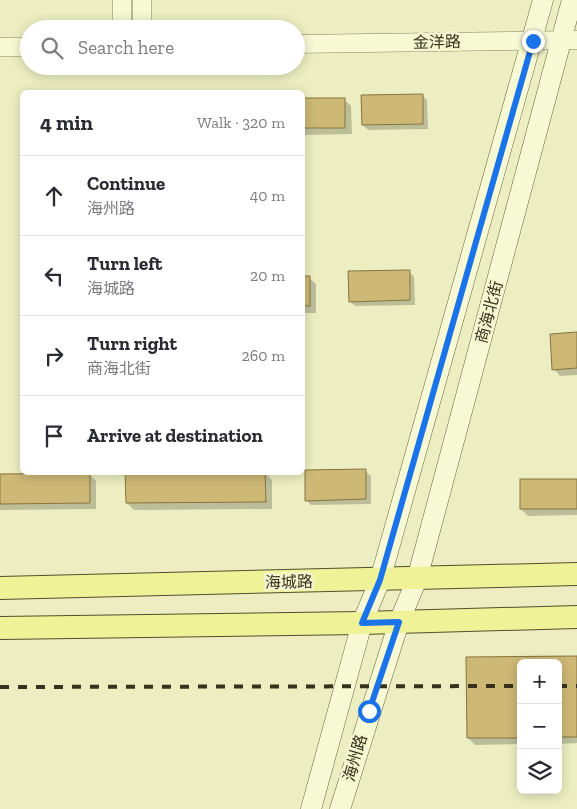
<!DOCTYPE html>
<meta charset="utf-8">
<style>
:root{--surface:#fff;--page:#f7f7f7;--text:#2b2b33;--muted:#7c7c81;--line:#e1e1e2}
body{margin:0;font-family:"Zilla Slab","Noto Sans SC",serif;background:var(--page);color:var(--text)}
.controls{position:absolute;right:15px;bottom:15px;display:grid;overflow:hidden;border-radius:8px;box-shadow:0 2px 12px #0003}
.controls button{width:45px;height:45px;display:grid;place-items:center;padding:0;border:0;border-bottom:1px solid var(--line);background:var(--surface);color:var(--text);font:25px sans-serif}
.stop{position:absolute;width:15px;height:15px;margin:-11px;border:4px solid #1a73e8;border-radius:50%;background:#fff}
.stop.end{background:#1a73e8;border-color:#fff;box-shadow:0 1px 5px #0008}
.list{margin:0;padding:0;list-style:none}
h2{display:flex;justify-content:space-between;align-items:center;height:65px;margin:0;padding:0 20px;font-size:21px}
h2 small{font-size:16px;font-weight:400;color:var(--muted)}
.list li{display:grid;grid-template-columns:32px 1fr auto;gap:15px;align-items:center;box-sizing:border-box;height:80px;padding:0 20px;border-top:1px solid var(--line)}
.list b{display:block;font-size:19px;white-space:nowrap}
.list p{margin:0;font-size:16px;white-space:nowrap;color:var(--muted)}
.list em{font-size:16px;font-style:normal;color:var(--muted)}
.icon{flex:none;width:28px;height:28px;fill:none;stroke:currentColor;stroke-width:2;stroke-linecap:round;stroke-linejoin:round}
.map{position:relative;flex:none;width:577px;height:809px;overflow:hidden}
.search{position:absolute;background:var(--surface);box-shadow:0 2px 12px #0003;left:20px;top:20px;width:285px;height:55px;display:flex;align-items:center;gap:12px;box-sizing:border-box;padding:0 18px;border-radius:28px;color:var(--muted);font-size:19px}
.panel{position:absolute;background:var(--surface);box-shadow:0 2px 12px #0003;left:20px;top:90px;width:285px;height:385px;border-radius:8px}
.map>svg:first-child{display:block}
</style>
<div class="map">
<svg width="577" height="809" viewBox="0 0 577 809">
<rect width="100%" height="100%" fill="#eceec1"/>
<g fill="#0003">
<path d="M 422,95 L 427,100 L 428,129 L 368,130 L 363,125 Z"/>
<path d="M 302,99 L 344,99 L 351,106 L 352,134 L 302,135 Z"/>
<path d="M 409,272 L 414,277 L 415,305 L 355,306 L 350,301 Z"/>
<path d="M 302,278 L 309,278 L 316,284 L 316,313 L 302,313 Z"/>
<path d="M 577,333 L 577,375 L 560,376 L 554,369 Z"/>
<path d="M 365,471 L 371,476 L 371,504 L 311,505 L 306,500 Z"/>
<path d="M 265,473 L 272,480 L 272,509 L 134,510 L 127,503 Z"/>
<path d="M 89,474 L 96,481 L 96,509 L 0,510 L 0,475 Z"/>
<path d="M 577,480 L 577,515 L 528,516 L 521,509 Z"/>
<path d="M 577,657 L 577,743 L 558,744 L 558,663 L 521,663 L 521,744 L 475,745 L 468,738 L 467,658 Z"/>
</g>
<g fill="#cdb876" stroke="#87743e">
<path d="M 423,94 L 423,124 L 362,125 L 361,95 Z"/>
<rect x="302" y="98" width="43" height="30"/>
<path d="M 410,270 L 410,300 L 349,302 L 348,271 Z"/>
<rect x="302" y="276" width="8" height="30"/>
<path d="M 577,332 L 577,368 L 552,370 L 550,334 Z"/>
<path d="M 366,469 L 366,499 L 305,501 L 305,470 Z"/>
<path d="M 265,472 L 266,502 L 126,503 L 125,473 Z"/>
<path d="M 90,473 L 90,503 L 0,504 L 0,474 Z"/>
<rect x="520" y="479" width="57" height="30"/>
<path d="M 577,656 L 577,737 L 558,737 L 558,663 L 521,663 L 521,738 L 467,738 L 466,657 Z"/>
</g>
<g fill="none" stroke-linecap="round" stroke-linejoin="round">
<defs>
<g id="tertiary">
<path d="M 122,0 L 122,29"/>
<path d="M 142,29 L 142,0"/>
<path d="M 296,44 L 577,40"/>
<path d="M 0,47 L 29,47"/>
</g>
<g id="secondary">
<path d="M 311,809 L 362,623 L 380,580 L 543,0"/>
<path d="M 340,809 L 399,622 L 417,579 L 572,0"/>
</g>
<g id="primary">
<path d="M 0,588 L 577,574"/>
<path d="M 0,628 L 362,623 L 577,617"/>
</g>
</defs>
<use href="#tertiary" stroke="#888258" stroke-width="19"/>
<use href="#secondary" stroke="#69623c" stroke-width="21"/>
<use href="#primary" stroke="#554d2d" stroke-width="24"/>
<use href="#tertiary" stroke="#f7f9d4" stroke-width="18"/>
<use href="#secondary" stroke="#f7f9d4" stroke-width="20"/>
<use href="#primary" stroke="#f0f298" stroke-width="22"/>
<g stroke="#37321d" stroke-width="4" stroke-dasharray="9 9" stroke-linecap="butt">
<path d="M 558,686 L 577,686"/>
<path d="M 0,687 L 521,686"/>
</g>
</g>
<g fill="none" stroke-linecap="round" stroke-linejoin="round">
<path stroke="#1a73e8" stroke-width="6" d="M 369,711 L 399,622 L 362,623 L 380,580 L 533,41"/>
</g>
<g text-anchor="middle" dominant-baseline="central" stroke-width="5" stroke-linejoin="round" paint-order="stroke">
<g font-size="16" fill="#37321d" stroke="#f4f6d0">
<text transform="translate(437 42) rotate(-1)">金洋路</text>
<text transform="translate(489 312) rotate(-75)">商海北街</text>
<text transform="translate(289 582) rotate(-1)">海城路</text>
<text transform="translate(355 758) rotate(-74)">海州路</text>
</g>
</g>
</svg>
<div class="controls">
<button>+</button>
<button>−</button>
<button><svg class="icon" aria-label="layers" viewBox="0 0 24 24"><path d="M12 4l9 5-9 5-9-5zM3 14l9 5 9-5"/></svg></button>
</div>
<div class="stop" style="left:369px;top:711px"></div>
<div class="stop end" style="left:533px;top:41px"></div>
<div class="search"><svg class="icon" aria-label="search" viewBox="0 0 24 24"><circle cx="10" cy="10" r="6"/><path d="M15 15l6 6"/></svg>Search here</div>
<section class="panel">
<h2>4 min<small>Walk · 320 m</small></h2>
<ul class="list">
<li><svg class="icon" aria-label="ahead" viewBox="0 0 24 24"><path d="M12 20V5M6 11l6-6 6 6"/></svg><div><b>Continue</b><p>海州路</p></div><em>40 m</em></li>
<li><svg class="icon" aria-label="left" viewBox="0 0 24 24"><path d="M17 20v-9H6M10 6l-5 5 5 5"/></svg><div><b>Turn left</b><p>海城路</p></div><em>20 m</em></li>
<li><svg class="icon" aria-label="right" viewBox="0 0 24 24"><path d="M7 20v-9h11M14 6l5 5-5 5"/></svg><div><b>Turn right</b><p>商海北街</p></div><em>260 m</em></li>
<li><svg class="icon" aria-label="arrive" viewBox="0 0 24 24"><path d="M6 21V4h12l-3 4 3 4H6"/></svg><div><b>Arrive at destination</b></div></li>
</ul>
</section>
</div>
